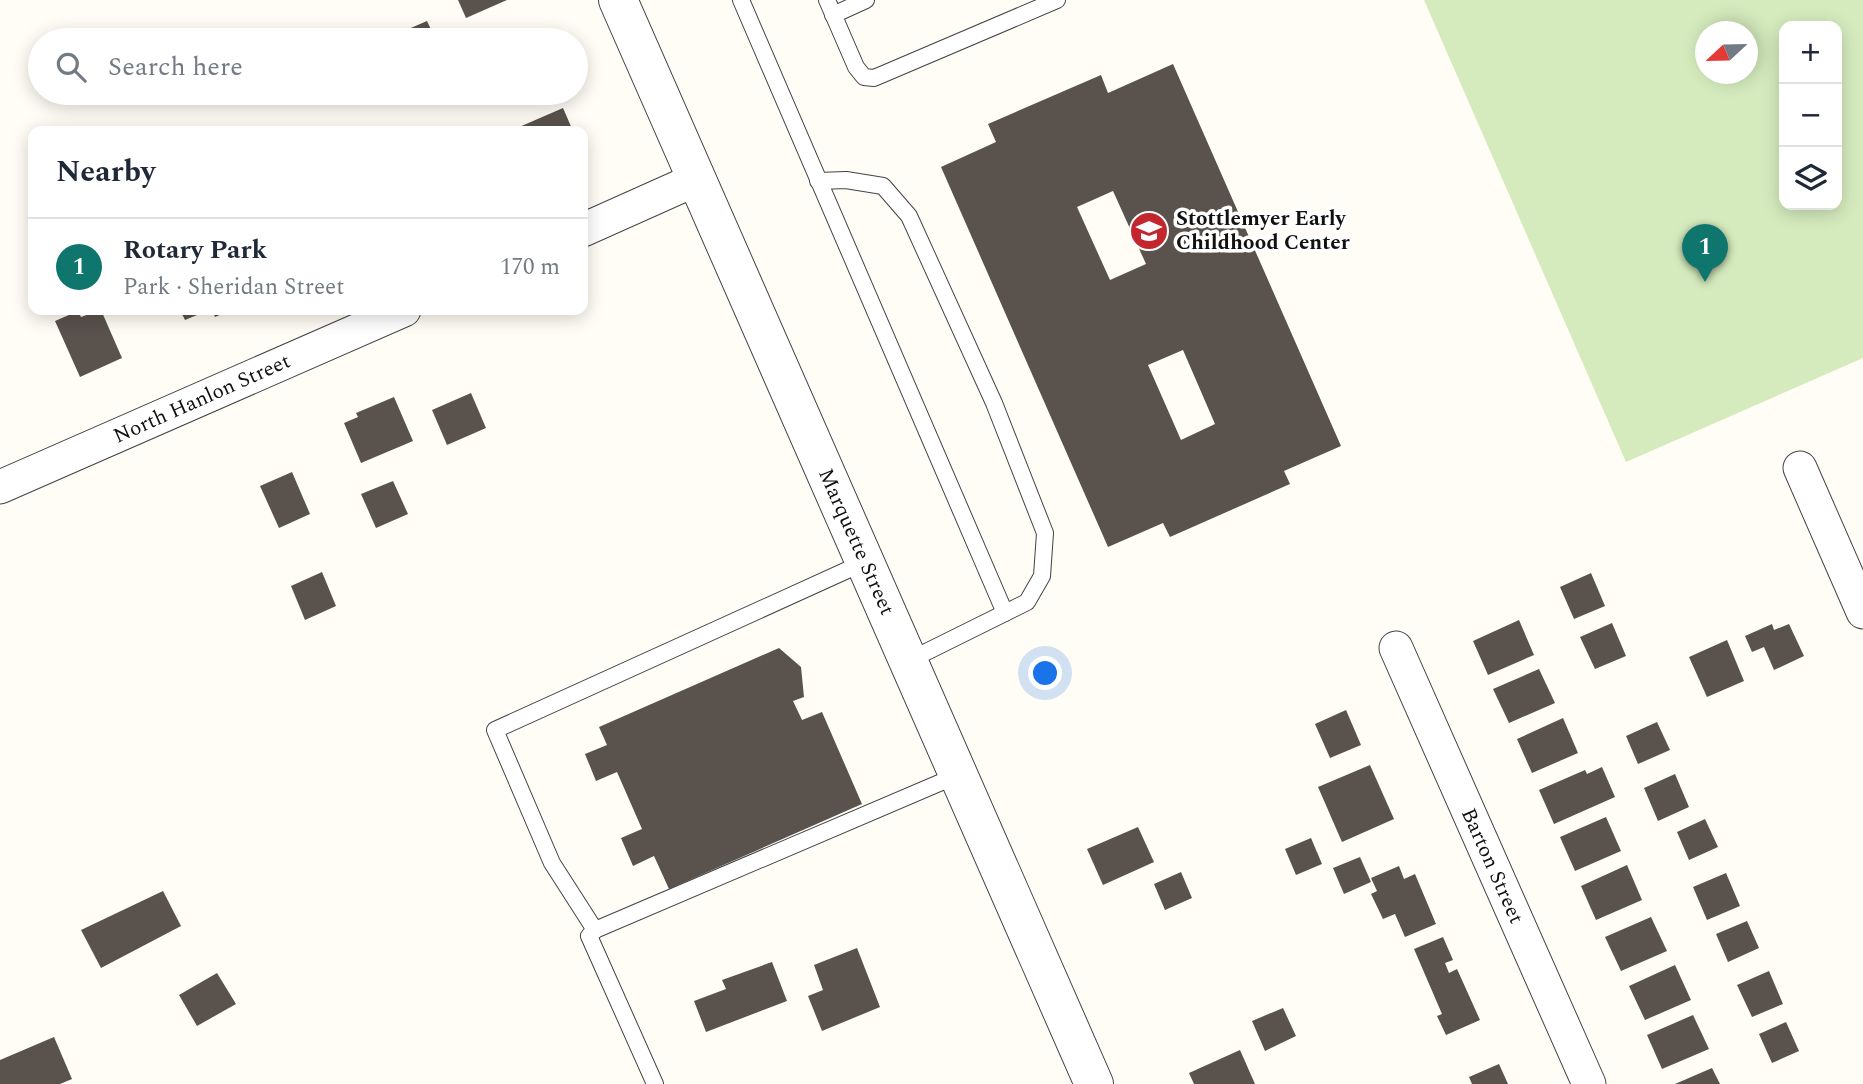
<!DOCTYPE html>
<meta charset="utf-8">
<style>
:root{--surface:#fff;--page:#f6f6f7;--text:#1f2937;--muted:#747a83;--line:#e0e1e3;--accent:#0f766e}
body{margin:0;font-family:Spectral,serif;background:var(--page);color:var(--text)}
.controls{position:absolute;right:21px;top:21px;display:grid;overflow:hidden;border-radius:14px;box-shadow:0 4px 18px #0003}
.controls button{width:63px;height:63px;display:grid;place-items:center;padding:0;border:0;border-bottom:2px solid var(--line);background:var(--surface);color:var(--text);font:35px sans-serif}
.compass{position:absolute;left:1695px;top:21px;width:63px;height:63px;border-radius:50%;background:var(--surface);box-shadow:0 4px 18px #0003;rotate:248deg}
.you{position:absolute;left:1046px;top:674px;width:24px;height:24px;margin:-18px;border:5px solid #fff;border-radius:50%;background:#1a73e8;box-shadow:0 0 0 10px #1a73e833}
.badge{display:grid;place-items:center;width:46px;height:46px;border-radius:50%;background:var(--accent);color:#fff;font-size:23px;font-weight:700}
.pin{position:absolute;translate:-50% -58px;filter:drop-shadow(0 2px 4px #0008)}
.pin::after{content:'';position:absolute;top:37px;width:24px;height:21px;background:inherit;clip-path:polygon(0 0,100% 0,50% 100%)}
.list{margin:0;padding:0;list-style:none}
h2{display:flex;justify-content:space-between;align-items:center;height:91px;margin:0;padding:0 28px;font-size:30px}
h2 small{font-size:23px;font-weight:400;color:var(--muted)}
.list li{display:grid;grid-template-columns:46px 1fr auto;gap:21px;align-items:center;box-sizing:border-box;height:98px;padding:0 28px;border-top:2px solid var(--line)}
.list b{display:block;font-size:26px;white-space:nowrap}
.list p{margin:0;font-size:23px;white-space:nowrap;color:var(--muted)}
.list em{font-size:23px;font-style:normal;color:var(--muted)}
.icon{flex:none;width:38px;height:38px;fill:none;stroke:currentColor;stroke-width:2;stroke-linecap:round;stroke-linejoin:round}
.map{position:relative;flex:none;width:1863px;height:1084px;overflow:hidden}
.search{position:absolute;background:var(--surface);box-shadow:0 4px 18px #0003;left:28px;top:28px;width:560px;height:77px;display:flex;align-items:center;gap:18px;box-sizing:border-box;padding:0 24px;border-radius:38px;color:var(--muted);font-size:26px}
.panel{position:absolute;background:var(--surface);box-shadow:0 4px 18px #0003;left:28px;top:126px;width:560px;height:189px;border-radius:14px}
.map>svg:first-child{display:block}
</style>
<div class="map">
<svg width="1863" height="1084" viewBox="0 0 1863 1084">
<rect width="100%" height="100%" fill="#fffdf5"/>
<path fill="#d5ebbd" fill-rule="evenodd" d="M 1424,0 L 1863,0 L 1863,358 L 1626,462 ZM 1784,26 L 1837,26 L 1837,205 L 1784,205 ZM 1706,32 L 1748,32 L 1748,74 L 1706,74 Z"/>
<g fill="#5a524d" fill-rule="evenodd">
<path d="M 458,0 L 507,0 L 466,18 Z"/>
<path d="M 427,21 L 436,40 L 392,40 L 390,37 Z"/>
<path d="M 1173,64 L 1341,446 L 1284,471 L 1290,484 L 1170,537 L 1163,523 L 1108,547 L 941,167 L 996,142 L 988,124 L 1101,75 L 1108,93 ZM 1113,191 L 1146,264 L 1110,280 L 1077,207 ZM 1183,350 L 1215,424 L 1181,440 L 1148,365 Z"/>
<path d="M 516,93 L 533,93 L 519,99 Z"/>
<path d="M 563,108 L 573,131 L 510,131 Z"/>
<path d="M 101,310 L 122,358 L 80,377 L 55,321 L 78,311 L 81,317 Z"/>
<path d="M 180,310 L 209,310 L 185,320 Z"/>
<path d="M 212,310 L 231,310 L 215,317 Z"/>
<path d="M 471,393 L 486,428 L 447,445 L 432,410 Z"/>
<path d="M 394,397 L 413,441 L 361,463 L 344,423 L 358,417 L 356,413 Z"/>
<path d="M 292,472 L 310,514 L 279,528 L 260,486 Z"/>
<path d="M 393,481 L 408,514 L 376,528 L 361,494 Z"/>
<path d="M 322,572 L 336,606 L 305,620 L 291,586 Z"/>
<path d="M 1591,573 L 1605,606 L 1574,619 L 1560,587 Z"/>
<path d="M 1519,620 L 1534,655 L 1488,675 L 1473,641 Z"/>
<path d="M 1612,623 L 1626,656 L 1595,669 L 1580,637 Z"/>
<path d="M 1772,624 L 1774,630 L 1789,624 L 1804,656 L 1774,670 L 1764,647 L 1752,652 L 1745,636 Z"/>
<path d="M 1727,640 L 1744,681 L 1707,697 L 1689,657 Z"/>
<path d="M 779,648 L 801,667 L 804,697 L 793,701 L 802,720 L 822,712 L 862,804 L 669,889 L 654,856 L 633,866 L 621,838 L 642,829 L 617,772 L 596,781 L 585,754 L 607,745 L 599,727 Z"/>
<path d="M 1539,669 L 1555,703 L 1509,723 L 1493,689 Z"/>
<path d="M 1346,710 L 1361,745 L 1330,758 L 1315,724 Z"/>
<path d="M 1563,718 L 1578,753 L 1532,773 L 1517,739 Z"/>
<path d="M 1657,722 L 1670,750 L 1638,764 L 1626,736 Z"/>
<path d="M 1370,765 L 1394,819 L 1342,842 L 1318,787 Z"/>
<path d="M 1602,767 L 1615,797 L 1554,824 L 1539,790 L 1585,770 L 1587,774 Z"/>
<path d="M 1675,774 L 1689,807 L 1658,821 L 1644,788 Z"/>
<path d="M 1606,817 L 1621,851 L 1575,871 L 1560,837 Z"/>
<path d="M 1705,819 L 1718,847 L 1689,860 L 1677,832 Z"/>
<path d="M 1138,827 L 1154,862 L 1103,885 L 1087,849 Z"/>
<path d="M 1311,838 L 1322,864 L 1296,875 L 1285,849 Z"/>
<path d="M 1360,857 L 1371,882 L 1344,894 L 1333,868 Z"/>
<path d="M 1627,865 L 1642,900 L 1596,920 L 1581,886 Z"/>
<path d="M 1399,866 L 1404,879 L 1415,874 L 1436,924 L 1405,937 L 1395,914 L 1383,919 L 1371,894 L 1377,891 L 1371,878 Z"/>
<path d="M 1181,872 L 1192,898 L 1165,910 L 1154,884 Z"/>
<path d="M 1726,873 L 1740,906 L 1707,920 L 1693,887 Z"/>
<path d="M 163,891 L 181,926 L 101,968 L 81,930 Z"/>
<path d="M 1651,917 L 1667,951 L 1621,971 L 1605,937 Z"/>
<path d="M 1747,921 L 1759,948 L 1728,962 L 1716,934 Z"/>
<path d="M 1443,937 L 1453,960 L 1445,963 L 1449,973 L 1457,969 L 1480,1020 L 1446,1035 L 1437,1016 L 1442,1014 L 1414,949 Z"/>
<path d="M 857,948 L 880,1007 L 822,1031 L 808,996 L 823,990 L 814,965 Z"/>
<path d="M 772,962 L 787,1001 L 706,1032 L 694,1001 L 726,989 L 722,980 Z"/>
<path d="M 1675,965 L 1691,1000 L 1645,1020 L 1629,986 Z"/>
<path d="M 1769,971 L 1783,1004 L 1752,1017 L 1737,985 Z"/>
<path d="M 217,973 L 236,1004 L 197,1026 L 179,995 Z"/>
<path d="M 1283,1008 L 1296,1036 L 1265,1051 L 1252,1021 Z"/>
<path d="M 1693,1015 L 1709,1049 L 1662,1069 L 1647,1035 Z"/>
<path d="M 1786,1022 L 1799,1051 L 1772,1063 L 1759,1034 Z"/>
<path d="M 54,1037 L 72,1079 L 60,1084 L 0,1084 L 0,1060 Z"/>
<path d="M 1240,1050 L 1255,1084 L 1194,1084 L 1189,1073 Z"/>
<path d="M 1499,1064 L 1508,1084 L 1472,1084 L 1469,1077 Z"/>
<path d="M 1712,1068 L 1720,1084 L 1675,1084 Z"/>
</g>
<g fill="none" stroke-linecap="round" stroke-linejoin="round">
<defs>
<g id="service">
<path d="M 741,0 L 1005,613"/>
<path d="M 827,0 L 856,67 L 864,77 L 874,78 L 1057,0"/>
<path d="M 833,15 L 866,0"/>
<path d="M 818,181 L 846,180 L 883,186 L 909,216 L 994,403 L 1045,533 L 1042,576 L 1027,602 L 908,661"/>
<path d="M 865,562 L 495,730 L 552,863 L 595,930 L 958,775"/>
<path d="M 595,930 L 589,936 L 655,1084"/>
</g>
<g id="minor">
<path d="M 583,230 L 697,179"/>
<path d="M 1800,468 L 1863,612"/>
<path d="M 0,487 L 404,310"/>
<path d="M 1396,648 L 1589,1084"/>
</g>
<path id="tertiary" d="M 618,0 L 1094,1084"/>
</defs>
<use href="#service" stroke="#444" stroke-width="18"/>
<use href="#minor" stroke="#444" stroke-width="35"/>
<use href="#tertiary" stroke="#444" stroke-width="40"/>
<use href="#service" stroke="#fff" stroke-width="16"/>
<use href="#minor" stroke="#fff" stroke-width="33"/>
<use href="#tertiary" stroke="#fff" stroke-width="38"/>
</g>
<defs>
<symbol id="school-disc" viewBox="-11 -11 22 22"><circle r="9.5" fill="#c4262e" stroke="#fff"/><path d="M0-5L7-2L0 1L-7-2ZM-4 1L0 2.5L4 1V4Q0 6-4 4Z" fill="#fff"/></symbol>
</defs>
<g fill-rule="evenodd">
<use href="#school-disc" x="1127" y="209" width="44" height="44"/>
</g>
<g text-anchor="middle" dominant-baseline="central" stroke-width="7" stroke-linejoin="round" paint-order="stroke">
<g font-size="21" font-weight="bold" fill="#111" stroke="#fff" text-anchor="start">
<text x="1176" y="219">Stottlemyer Early<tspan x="1176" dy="24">Childhood Center</tspan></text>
</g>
<g font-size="21" fill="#111" stroke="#fff">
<text transform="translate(202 399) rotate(-24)">North Hanlon Street</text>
<text transform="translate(856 542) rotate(66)">Marquette Street</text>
<text transform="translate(1492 866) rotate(66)">Barton Street</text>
</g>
</g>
</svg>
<div class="controls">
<button>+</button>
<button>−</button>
<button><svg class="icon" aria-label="layers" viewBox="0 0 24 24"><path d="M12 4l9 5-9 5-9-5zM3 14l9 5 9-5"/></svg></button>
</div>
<svg class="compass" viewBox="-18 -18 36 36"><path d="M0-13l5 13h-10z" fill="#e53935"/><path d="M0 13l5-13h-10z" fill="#747a83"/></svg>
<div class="you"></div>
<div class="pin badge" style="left:1705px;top:282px">1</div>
<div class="search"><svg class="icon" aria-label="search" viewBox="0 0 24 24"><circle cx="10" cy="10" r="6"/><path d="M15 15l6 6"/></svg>Search here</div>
<section class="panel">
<h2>Nearby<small></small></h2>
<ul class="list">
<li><span class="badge">1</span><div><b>Rotary Park</b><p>Park · Sheridan Street</p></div><em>170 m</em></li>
</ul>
</section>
</div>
